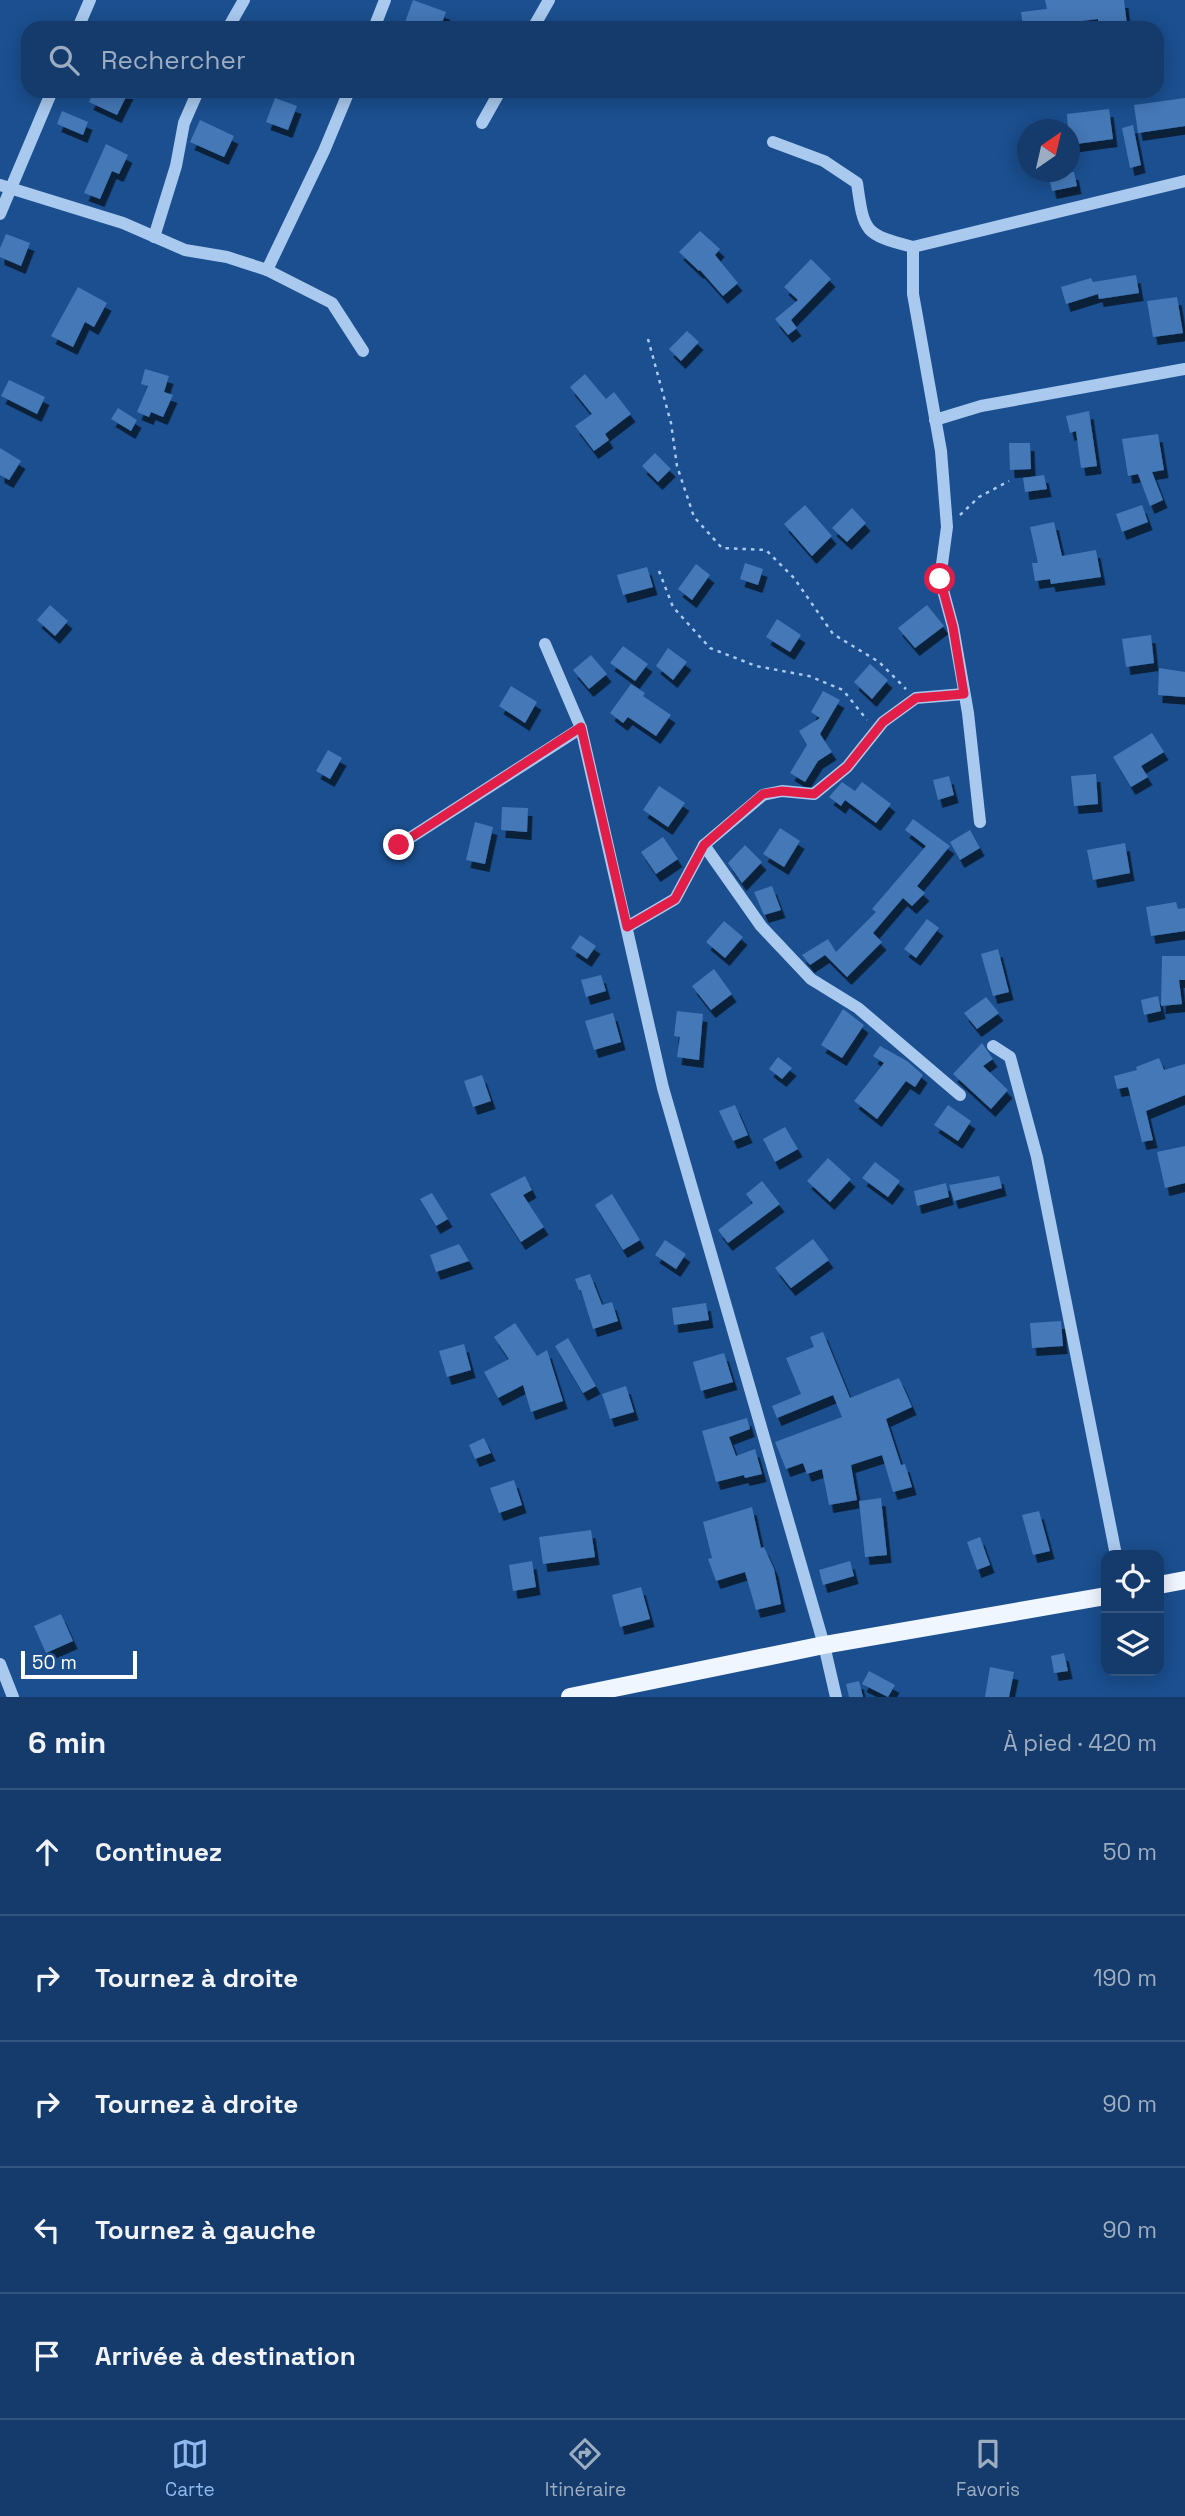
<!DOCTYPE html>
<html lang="fr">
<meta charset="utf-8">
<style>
:root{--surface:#143b6b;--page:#214673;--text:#f1f3f6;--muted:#9dadc1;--line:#33557e;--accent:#90b9f0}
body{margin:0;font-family:"Space Grotesk",sans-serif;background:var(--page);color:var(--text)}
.controls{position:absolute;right:21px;bottom:21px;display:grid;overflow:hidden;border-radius:14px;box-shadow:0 4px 18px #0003}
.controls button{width:63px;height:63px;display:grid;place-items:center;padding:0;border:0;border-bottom:2px solid var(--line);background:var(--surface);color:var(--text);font:35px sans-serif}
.compass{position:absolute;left:1017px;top:119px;width:63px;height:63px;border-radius:50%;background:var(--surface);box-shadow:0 4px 18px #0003;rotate:34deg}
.scale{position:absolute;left:21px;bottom:18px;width:116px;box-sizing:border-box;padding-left:7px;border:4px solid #fff;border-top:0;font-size:19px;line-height:24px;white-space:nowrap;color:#fff;-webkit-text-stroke:5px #1b4f8f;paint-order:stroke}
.stop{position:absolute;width:21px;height:21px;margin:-16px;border:5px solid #e11d48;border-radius:50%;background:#fff}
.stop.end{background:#e11d48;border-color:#fff;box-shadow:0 2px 7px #0008}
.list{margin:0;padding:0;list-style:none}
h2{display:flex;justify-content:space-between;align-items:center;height:91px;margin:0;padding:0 28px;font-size:30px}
h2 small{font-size:23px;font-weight:400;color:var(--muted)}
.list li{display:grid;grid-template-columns:46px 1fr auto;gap:21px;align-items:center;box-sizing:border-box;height:126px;padding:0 28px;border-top:2px solid var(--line)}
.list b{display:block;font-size:26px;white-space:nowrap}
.list em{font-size:23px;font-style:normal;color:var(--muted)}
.icon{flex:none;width:38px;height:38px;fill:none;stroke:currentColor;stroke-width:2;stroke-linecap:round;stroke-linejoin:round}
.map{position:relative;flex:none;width:1185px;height:1697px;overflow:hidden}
.search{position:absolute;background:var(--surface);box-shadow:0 4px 18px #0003;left:21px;right:21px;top:21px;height:77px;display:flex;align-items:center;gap:18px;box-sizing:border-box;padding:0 24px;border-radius:21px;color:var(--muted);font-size:26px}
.sheet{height:721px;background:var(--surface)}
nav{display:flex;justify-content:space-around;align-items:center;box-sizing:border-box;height:98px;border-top:2px solid var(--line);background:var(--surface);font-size:19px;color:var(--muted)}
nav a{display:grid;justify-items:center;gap:4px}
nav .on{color:var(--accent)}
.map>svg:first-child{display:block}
</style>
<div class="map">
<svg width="1185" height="1697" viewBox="0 0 1185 1697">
<defs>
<filter id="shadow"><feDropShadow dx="4.5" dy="8" stdDeviation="0" flood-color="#0009"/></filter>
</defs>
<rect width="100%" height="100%" fill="#1b4f8f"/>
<g fill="#4478b7" filter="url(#shadow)">
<path d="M 413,0 L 446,12 L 440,28 L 413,28 L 404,25 Z"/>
<path d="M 1045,0 L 1124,0 L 1127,25 L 1099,28 L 1098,19 L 1023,28 L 1021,12 L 1047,9 Z"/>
<path d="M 94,91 L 129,91 L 117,115 L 89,102 Z"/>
<path d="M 275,98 L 297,106 L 288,130 L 266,122 Z"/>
<path d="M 1185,98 L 1185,126 L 1138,133 L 1134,105 Z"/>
<path d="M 1109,109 L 1113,139 L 1069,145 L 1067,114 Z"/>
<path d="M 62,111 L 88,122 L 83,135 L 57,124 Z"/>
<path d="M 200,120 L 234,136 L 224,157 L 190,142 Z"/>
<path d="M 1133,125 L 1141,165 L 1130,168 L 1122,128 Z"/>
<path d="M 106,144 L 128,155 L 119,174 L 112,171 L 100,199 L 84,193 Z"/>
<path d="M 1048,172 L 1074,172 L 1077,186 L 1052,191 Z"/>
<path d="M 700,231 L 720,249 L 715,255 L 738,283 L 723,296 L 700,270 L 699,271 L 679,252 Z"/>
<path d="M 6,234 L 30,243 L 21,266 L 0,257 L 0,248 Z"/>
<path d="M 811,259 L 831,279 L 791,320 L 797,328 L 788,335 L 775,319 L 798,300 L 784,287 Z"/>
<path d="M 1136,275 L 1139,293 L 1099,299 L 1098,294 L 1066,304 L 1061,287 L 1091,278 L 1093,282 Z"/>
<path d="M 78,287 L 107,303 L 94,327 L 85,322 L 73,347 L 51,336 Z"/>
<path d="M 1177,297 L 1183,333 L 1153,337 L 1147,301 Z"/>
<path d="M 687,331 L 699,342 L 681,361 L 669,349 Z"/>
<path d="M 145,369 L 169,376 L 164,392 L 173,395 L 163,417 L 151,412 L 149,417 L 137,412 L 148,386 L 141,384 Z"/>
<path d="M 585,374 L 606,399 L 614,392 L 631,414 L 605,434 L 609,440 L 594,451 L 575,426 L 592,414 L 570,387 Z"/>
<path d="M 9,380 L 45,397 L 37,414 L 1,396 Z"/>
<path d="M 118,408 L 137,420 L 131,431 L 111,419 Z"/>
<path d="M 1089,411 L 1097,466 L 1081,468 L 1076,431 L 1070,433 L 1066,416 Z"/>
<path d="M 1158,434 L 1164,470 L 1152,472 L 1163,500 L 1150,506 L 1138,474 L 1128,476 L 1122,439 Z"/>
<path d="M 1009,443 L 1030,443 L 1031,469 L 1010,470 Z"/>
<path d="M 0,448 L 21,461 L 9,480 L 0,475 Z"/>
<path d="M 655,453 L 671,469 L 658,482 L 642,466 Z"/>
<path d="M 1044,475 L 1047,489 L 1025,492 L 1023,478 Z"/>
<path d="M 805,505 L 832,536 L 812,556 L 784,524 Z"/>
<path d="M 1142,505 L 1148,522 L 1122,532 L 1116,514 Z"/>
<path d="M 852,508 L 866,523 L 847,542 L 832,528 Z"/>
<path d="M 1054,522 L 1062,556 L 1096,550 L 1101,577 L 1051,584 L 1050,579 L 1035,581 L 1032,563 L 1038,563 L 1030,527 Z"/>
<path d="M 745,563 L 763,569 L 758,585 L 740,579 Z"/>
<path d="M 696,564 L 710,575 L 692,600 L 678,589 Z"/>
<path d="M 647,567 L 653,587 L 623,595 L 617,575 Z"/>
<path d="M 50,605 L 68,621 L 55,636 L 37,620 Z"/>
<path d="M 927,605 L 944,626 L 915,648 L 898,628 Z"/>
<path d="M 777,619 L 801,635 L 790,652 L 766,637 Z"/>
<path d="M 1151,635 L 1154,663 L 1126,667 L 1122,639 Z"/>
<path d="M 623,646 L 648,664 L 635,681 L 610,663 Z"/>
<path d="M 668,648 L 687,662 L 673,680 L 656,666 Z"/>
<path d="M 591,655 L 607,674 L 589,689 L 573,670 Z"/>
<path d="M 870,664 L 888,680 L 872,699 L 854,682 Z"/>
<path d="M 1159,668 L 1185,672 L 1185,697 L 1158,695 Z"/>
<path d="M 631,684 L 645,693 L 643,696 L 671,715 L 656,736 L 628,717 L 623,723 L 610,713 Z"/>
<path d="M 511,686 L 537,702 L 525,723 L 499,706 Z"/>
<path d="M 823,691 L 840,700 L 820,734 L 832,752 L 818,761 L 805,782 L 790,773 L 807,745 L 799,731 L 820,718 L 811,712 Z"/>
<path d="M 1152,733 L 1164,752 L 1141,766 L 1148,777 L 1131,787 L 1113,757 Z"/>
<path d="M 328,750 L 342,758 L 330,779 L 316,771 Z"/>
<path d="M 1096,774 L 1098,804 L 1074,806 L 1071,776 Z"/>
<path d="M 949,776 L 954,795 L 938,800 L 933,780 Z"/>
<path d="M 842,782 L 855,791 L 862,782 L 891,804 L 876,823 L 845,800 L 841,806 L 829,797 Z"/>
<path d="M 659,786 L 685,803 L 668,827 L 643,810 Z"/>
<path d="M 502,807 L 528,808 L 527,832 L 501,830 Z"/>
<path d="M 913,819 L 950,846 L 917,886 L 925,893 L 912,906 L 903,898 L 873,933 L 882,942 L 847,977 L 825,955 L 810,965 L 802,955 L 828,939 L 836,952 L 876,912 L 872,909 L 926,846 L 905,830 Z"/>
<path d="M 475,822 L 493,827 L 485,864 L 466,860 Z"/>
<path d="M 780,828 L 800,841 L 784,867 L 763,854 Z"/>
<path d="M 970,830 L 980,848 L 960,860 L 950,842 Z"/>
<path d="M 663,837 L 678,859 L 656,874 L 641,852 Z"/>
<path d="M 1125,843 L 1130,873 L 1093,880 L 1087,850 Z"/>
<path d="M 745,845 L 762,862 L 742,883 L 728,863 Z"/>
<path d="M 772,886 L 781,910 L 764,915 L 754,892 Z"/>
<path d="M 1176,902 L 1178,909 L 1185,908 L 1185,931 L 1151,936 L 1146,907 Z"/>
<path d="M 927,919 L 939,928 L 916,958 L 904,949 Z"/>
<path d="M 724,921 L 743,937 L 725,958 L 706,942 Z"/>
<path d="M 580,935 L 596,946 L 587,959 L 571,948 Z"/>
<path d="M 998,949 L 1009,992 L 993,996 L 981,954 Z"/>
<path d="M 1162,956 L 1185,956 L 1185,980 L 1179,980 L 1182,1004 L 1161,1006 Z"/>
<path d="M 714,969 L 732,994 L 711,1010 L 692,986 Z"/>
<path d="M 601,975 L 606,991 L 586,997 L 581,980 Z"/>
<path d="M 1158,996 L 1161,1011 L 1144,1015 L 1141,1000 Z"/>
<path d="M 986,997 L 999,1013 L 977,1029 L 964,1013 Z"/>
<path d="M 843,1009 L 864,1025 L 842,1058 L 821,1045 Z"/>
<path d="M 677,1011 L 703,1014 L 699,1060 L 677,1057 L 680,1037 L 674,1036 Z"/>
<path d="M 613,1013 L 621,1042 L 594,1050 L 585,1021 Z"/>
<path d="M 982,1043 L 993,1059 L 983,1066 L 1008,1090 L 991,1109 L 953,1074 Z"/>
<path d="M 880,1046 L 907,1061 L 923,1075 L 915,1087 L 906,1081 L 877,1119 L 854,1101 L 884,1063 L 873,1056 Z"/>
<path d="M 778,1057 L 792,1068 L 782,1079 L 769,1069 Z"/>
<path d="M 1159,1058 L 1164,1070 L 1185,1064 L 1185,1095 L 1146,1111 L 1153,1140 L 1142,1142 L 1128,1087 L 1117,1089 L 1114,1076 L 1137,1070 L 1136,1067 Z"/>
<path d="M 482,1075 L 491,1101 L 473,1107 L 464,1081 Z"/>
<path d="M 735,1105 L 748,1135 L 733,1141 L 719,1111 Z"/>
<path d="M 948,1105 L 971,1121 L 958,1141 L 934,1125 Z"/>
<path d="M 785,1127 L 798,1149 L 775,1162 L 763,1139 Z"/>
<path d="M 1185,1146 L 1185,1183 L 1165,1188 L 1157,1152 Z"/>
<path d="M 828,1158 L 851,1179 L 830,1202 L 807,1181 Z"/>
<path d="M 875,1162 L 900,1181 L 888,1197 L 862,1178 Z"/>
<path d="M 525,1176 L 532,1190 L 523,1195 L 544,1227 L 521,1242 L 490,1194 Z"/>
<path d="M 999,1176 L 1002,1188 L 954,1201 L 949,1185 Z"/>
<path d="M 762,1181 L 780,1204 L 728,1243 L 718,1230 L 753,1203 L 746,1194 Z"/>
<path d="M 946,1183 L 949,1197 L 917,1206 L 914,1191 Z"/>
<path d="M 432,1193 L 448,1219 L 436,1226 L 420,1199 Z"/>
<path d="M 612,1194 L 640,1240 L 623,1250 L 595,1205 Z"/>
<path d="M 813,1239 L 829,1260 L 791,1288 L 775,1268 Z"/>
<path d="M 665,1240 L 686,1254 L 676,1269 L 655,1255 Z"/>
<path d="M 459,1244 L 469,1261 L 436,1272 L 430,1255 Z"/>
<path d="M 590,1274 L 602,1305 L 612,1302 L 618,1321 L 593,1329 L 581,1290 L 579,1290 L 575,1279 Z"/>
<path d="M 706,1303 L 709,1320 L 674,1325 L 672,1308 Z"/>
<path d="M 1061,1321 L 1063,1346 L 1032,1348 L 1030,1323 Z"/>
<path d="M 515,1323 L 537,1356 L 547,1350 L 563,1401 L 531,1412 L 523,1385 L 498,1398 L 484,1372 L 509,1359 L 494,1337 Z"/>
<path d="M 823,1332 L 850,1398 L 899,1378 L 912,1407 L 886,1419 L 901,1465 L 905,1464 L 912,1487 L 893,1492 L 882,1455 L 851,1465 L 857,1500 L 829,1505 L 822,1469 L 807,1474 L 803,1463 L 786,1469 L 775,1442 L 842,1417 L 833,1395 L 777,1418 L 772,1406 L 801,1394 L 786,1358 L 814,1347 L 810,1337 Z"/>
<path d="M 568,1338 L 596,1386 L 583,1393 L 555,1346 Z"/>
<path d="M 464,1344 L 471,1370 L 447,1377 L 439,1351 Z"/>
<path d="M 724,1353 L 733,1382 L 701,1391 L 693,1362 Z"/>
<path d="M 626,1386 L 634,1412 L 610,1419 L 602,1394 Z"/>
<path d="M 747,1418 L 750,1429 L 729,1437 L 736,1456 L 755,1449 L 762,1474 L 745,1478 L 744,1475 L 716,1482 L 702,1431 Z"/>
<path d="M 484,1438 L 491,1453 L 475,1459 L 469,1445 Z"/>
<path d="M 514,1480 L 522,1505 L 499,1513 L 490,1488 Z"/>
<path d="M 881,1498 L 887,1555 L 865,1557 L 859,1501 Z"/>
<path d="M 752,1507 L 761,1548 L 764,1547 L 774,1569 L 781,1604 L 756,1610 L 745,1572 L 716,1581 L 708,1559 L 712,1558 L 703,1522 Z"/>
<path d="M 1039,1511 L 1050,1551 L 1033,1555 L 1022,1515 Z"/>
<path d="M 591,1530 L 595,1557 L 543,1564 L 539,1537 Z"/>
<path d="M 980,1537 L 990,1565 L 977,1570 L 967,1542 Z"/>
<path d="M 532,1561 L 536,1587 L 513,1591 L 509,1565 Z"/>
<path d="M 850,1561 L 854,1576 L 823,1585 L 819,1570 Z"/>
<path d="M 641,1587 L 650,1619 L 620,1627 L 612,1595 Z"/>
<path d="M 61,1614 L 73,1641 L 46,1653 L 34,1626 Z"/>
<path d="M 1064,1653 L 1068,1671 L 1054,1673 L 1051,1656 Z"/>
<path d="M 990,1667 L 1014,1672 L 1009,1697 L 985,1697 Z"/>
<path d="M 869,1671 L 895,1685 L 888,1697 L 862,1684 Z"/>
<path d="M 859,1681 L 863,1697 L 849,1697 L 846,1684 Z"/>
</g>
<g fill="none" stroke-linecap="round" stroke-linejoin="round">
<g stroke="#a9c9ee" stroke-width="2.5" stroke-dasharray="3.5 5" stroke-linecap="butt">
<path d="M 648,339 L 671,423 L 677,466 L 694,517 L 722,548 L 766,550 L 794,578 L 833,634 L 879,662 L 906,689"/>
<path d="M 960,515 L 979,497 L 1009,481"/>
<path d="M 659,571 L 673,607 L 710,648 L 756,666 L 809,676 L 843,690 L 867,720"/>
</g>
<g stroke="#a9c9ee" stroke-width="12">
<path d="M 78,28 L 90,0"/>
<path d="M 228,28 L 244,0"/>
<path d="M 374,28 L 385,0"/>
<path d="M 533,28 L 549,0"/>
<path d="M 482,123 L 500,91"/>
<path d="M 773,142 L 824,161 L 857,183 C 864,233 864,234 913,247 L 1185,181"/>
<path d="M 0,185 L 123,223 L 185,250 L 227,257 L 267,270 L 332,303 L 363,351"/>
<path d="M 0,214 L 52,91"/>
<path d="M 154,237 L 176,166 L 184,123 L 198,91"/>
<path d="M 913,247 L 913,294 L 941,451 L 947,527 L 940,579 L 953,627 L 968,713 L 980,822"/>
<path d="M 267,270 L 324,151 L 349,91"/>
<path d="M 935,420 L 981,406 L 1185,369"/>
<path d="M 545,644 L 581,728 L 663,1088 L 824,1645 L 836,1697"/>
<path d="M 399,845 L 581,728"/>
<path d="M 704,845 L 761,926 L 811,979 L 858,1008 L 960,1095"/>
<path d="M 627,927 L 675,899 L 704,845 L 763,795 L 782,791 L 814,794 L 847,767 L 883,722 L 916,698 L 964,694"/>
<path d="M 993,1046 L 1010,1057 L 1037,1157 L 1116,1555"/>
<path d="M 0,1664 L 13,1697"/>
</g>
<g stroke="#f0f6ff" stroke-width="18">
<path d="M 1159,1585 L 1185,1580"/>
<path d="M 570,1697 L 824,1645 L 1106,1596"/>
</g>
</g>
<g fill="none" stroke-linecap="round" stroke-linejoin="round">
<path stroke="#e11d48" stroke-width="9" d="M 399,845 L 581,727 L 627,927 L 675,899 L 704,845 L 763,794 L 782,791 L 814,794 L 847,767 L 883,722 L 916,698 L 964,694 L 953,627 L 940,579"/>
</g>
</svg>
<div class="controls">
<button><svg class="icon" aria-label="locate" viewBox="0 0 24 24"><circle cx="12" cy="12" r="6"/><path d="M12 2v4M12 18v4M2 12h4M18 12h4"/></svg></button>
<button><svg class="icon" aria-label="layers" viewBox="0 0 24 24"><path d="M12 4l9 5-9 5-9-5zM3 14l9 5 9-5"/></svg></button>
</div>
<svg class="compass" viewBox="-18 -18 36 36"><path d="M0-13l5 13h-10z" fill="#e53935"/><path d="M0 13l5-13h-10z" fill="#9dadc1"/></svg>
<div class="scale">50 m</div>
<div class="stop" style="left:940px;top:579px"></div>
<div class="stop end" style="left:399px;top:845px"></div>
<div class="search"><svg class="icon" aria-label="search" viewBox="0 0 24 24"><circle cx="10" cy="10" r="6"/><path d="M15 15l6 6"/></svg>Rechercher</div>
</div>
<section class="sheet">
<h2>6 min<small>À pied · 420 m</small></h2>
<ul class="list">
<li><svg class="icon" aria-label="ahead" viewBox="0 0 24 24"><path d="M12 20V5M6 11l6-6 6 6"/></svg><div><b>Continuez</b></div><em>50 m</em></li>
<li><svg class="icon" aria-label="right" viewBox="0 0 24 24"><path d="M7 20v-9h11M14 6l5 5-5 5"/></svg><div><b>Tournez à droite</b></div><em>190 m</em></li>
<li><svg class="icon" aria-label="right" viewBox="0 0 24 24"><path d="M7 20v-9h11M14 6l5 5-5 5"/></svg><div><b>Tournez à droite</b></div><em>90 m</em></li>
<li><svg class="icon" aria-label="left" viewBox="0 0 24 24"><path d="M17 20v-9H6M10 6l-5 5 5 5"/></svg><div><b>Tournez à gauche</b></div><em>90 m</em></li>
<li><svg class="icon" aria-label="arrive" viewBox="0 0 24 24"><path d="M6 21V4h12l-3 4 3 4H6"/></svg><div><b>Arrivée à destination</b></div></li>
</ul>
</section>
<nav>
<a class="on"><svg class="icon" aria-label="map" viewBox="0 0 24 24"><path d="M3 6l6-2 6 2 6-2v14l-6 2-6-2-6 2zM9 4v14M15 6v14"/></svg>Carte</a>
<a><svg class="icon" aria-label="directions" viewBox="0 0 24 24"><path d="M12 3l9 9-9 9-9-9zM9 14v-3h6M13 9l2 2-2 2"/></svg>Itinéraire</a>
<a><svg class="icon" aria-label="saved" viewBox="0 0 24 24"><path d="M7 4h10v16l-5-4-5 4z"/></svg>Favoris</a>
</nav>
